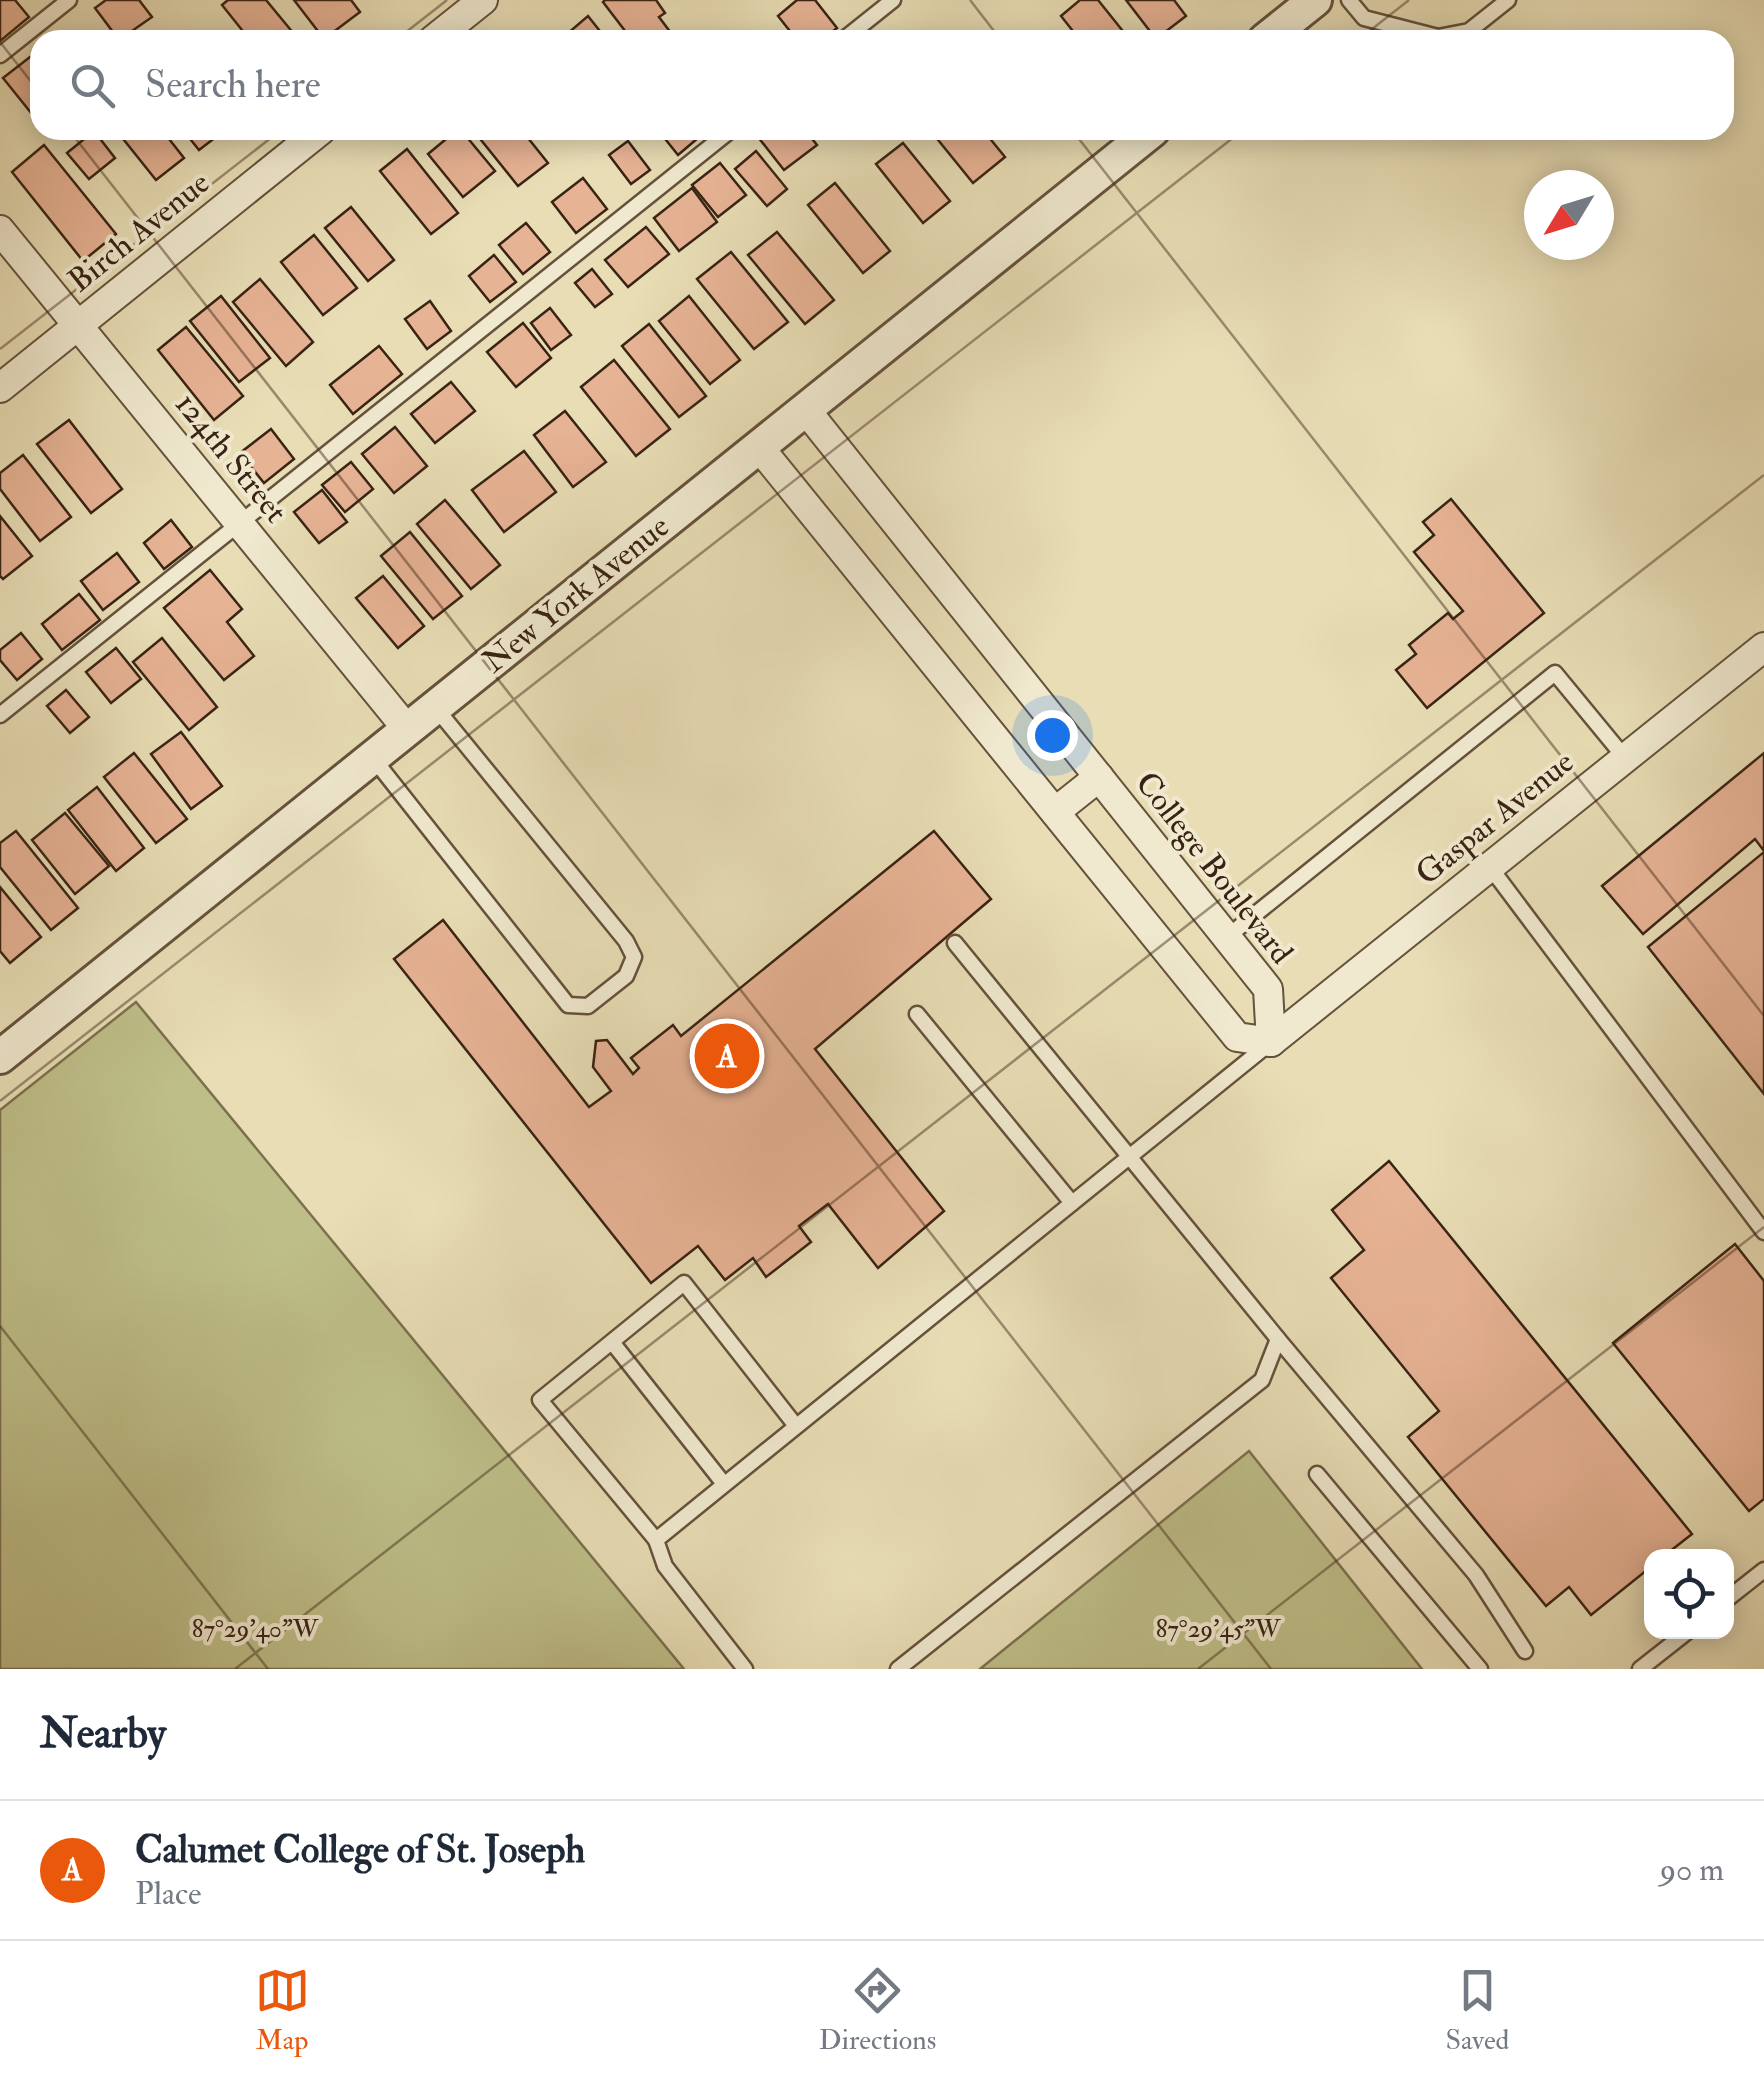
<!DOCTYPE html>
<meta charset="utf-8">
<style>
:root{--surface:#fff;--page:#f2f2f3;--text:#1f2937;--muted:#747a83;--line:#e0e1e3;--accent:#ea580c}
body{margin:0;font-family:"IM FELL Double Pica",serif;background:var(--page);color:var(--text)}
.controls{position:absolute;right:30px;bottom:30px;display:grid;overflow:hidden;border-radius:20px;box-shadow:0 5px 25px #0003}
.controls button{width:90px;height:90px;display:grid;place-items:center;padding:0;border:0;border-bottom:2px solid var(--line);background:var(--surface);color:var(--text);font:50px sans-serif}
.compass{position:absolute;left:1524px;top:170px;width:90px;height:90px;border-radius:50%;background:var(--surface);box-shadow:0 5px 25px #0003;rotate:232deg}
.you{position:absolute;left:1052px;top:735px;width:35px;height:35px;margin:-25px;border:8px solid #fff;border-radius:50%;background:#1a73e8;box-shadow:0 0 0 15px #1a73e833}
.badge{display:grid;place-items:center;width:65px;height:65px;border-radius:50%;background:var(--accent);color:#fff;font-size:32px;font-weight:700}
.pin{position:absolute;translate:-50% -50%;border:5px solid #fff;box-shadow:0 2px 10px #0006}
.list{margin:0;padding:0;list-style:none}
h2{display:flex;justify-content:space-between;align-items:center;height:130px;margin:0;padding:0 40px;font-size:42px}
h2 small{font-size:32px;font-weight:400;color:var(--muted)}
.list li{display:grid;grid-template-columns:65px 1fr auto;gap:30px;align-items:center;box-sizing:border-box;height:140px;padding:0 40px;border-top:2px solid var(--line)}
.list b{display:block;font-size:38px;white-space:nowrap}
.list p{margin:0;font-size:32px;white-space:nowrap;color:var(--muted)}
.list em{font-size:32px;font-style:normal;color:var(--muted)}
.icon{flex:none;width:55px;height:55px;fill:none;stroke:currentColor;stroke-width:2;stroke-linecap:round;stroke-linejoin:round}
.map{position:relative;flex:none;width:1764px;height:1669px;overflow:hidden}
.search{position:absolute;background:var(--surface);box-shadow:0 5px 25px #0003;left:30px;right:30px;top:30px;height:110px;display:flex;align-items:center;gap:25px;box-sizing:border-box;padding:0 35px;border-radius:30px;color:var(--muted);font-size:38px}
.sheet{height:270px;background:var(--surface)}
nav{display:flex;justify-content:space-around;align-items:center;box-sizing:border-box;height:140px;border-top:2px solid var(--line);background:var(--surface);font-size:28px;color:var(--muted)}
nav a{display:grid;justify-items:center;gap:5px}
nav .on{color:var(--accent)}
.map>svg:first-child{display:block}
</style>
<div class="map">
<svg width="1764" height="1669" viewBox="0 0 1764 1669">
<rect width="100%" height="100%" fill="#e8ddb5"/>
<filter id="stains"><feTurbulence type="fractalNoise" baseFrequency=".002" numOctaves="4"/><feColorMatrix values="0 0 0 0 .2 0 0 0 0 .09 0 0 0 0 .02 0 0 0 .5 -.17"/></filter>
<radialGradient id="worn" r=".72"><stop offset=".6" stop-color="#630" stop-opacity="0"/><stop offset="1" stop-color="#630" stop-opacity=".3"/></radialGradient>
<g fill="#bebe88" stroke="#7c704e" stroke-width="2.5">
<path d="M 136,1002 L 684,1669 L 0,1669 L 0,1110 Z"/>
<path d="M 1249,1451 L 1422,1669 L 980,1669 Z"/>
</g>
<g fill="#e7b395" stroke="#392313" stroke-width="2.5">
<path d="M 0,0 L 15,0 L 29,17 L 0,41 Z"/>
<path d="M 106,0 L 139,0 L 152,17 L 119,40 L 95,8 Z"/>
<path d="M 228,0 L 266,0 L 299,40 L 250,40 L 222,5 Z"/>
<path d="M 294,0 L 351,0 L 360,12 L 324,39 Z"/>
<path d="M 605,0 L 656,0 L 665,13 L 659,17 L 671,33 L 661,40 L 632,40 L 603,2 Z"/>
<path d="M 797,0 L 815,0 L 837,28 L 822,40 L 797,40 L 778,16 Z"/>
<path d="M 1080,0 L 1098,0 L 1130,40 L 1080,40 L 1061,16 Z"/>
<path d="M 1126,0 L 1174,0 L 1186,16 L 1156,39 Z"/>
<path d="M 588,16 L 607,40 L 560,40 Z"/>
<path d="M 30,57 L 40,70 L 40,124 L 3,78 Z"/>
<path d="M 116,130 L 162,130 L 184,158 L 156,180 Z"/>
<path d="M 183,130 L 225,130 L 199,150 Z"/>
<path d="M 457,130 L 461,130 L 495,171 L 463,197 L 428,154 Z"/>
<path d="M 473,130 L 528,130 L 524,133 L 548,163 L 518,186 Z"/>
<path d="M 658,130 L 692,130 L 698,138 L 678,155 Z"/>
<path d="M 768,130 L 805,130 L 817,145 L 784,170 L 758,137 Z"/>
<path d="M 930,130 L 983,130 L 1005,157 L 973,183 Z"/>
<path d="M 94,131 L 115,158 L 89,179 L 67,153 Z"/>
<path d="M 628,141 L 650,170 L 631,184 L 609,155 Z"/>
<path d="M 903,143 L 950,201 L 923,223 L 876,164 Z"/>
<path d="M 44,145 L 116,234 L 83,261 L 12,172 Z"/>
<path d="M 407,149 L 458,213 L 431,234 L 380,171 Z"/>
<path d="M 756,151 L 787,189 L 767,206 L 735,169 Z"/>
<path d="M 720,163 L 746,195 L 718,217 L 692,185 Z"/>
<path d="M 583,178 L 607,209 L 576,233 L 552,202 Z"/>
<path d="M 835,183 L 890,251 L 863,273 L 808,205 Z"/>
<path d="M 692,188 L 717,222 L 679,251 L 654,218 Z"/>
<path d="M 351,207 L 394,260 L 368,281 L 325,228 Z"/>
<path d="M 526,223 L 550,252 L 523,274 L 499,245 Z"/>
<path d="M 646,227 L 669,254 L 628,287 L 605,260 Z"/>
<path d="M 777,232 L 834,300 L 805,324 L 748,255 Z"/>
<path d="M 314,235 L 357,288 L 323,315 L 281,262 Z"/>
<path d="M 731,252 L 788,322 L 754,349 L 697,279 Z"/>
<path d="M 494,255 L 516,282 L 490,302 L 469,276 Z"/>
<path d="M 592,269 L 612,294 L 595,307 L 575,283 Z"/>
<path d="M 260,279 L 313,342 L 286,366 L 233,302 Z"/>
<path d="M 221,296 L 270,358 L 239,382 L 190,321 Z"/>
<path d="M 689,296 L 740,360 L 710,384 L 659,321 Z"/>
<path d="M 430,301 L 451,331 L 427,349 L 405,319 Z"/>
<path d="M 550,308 L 571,335 L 551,350 L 531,323 Z"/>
<path d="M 523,323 L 551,358 L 516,387 L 487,352 Z"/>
<path d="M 649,324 L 706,396 L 679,417 L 622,346 Z"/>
<path d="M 186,327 L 243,396 L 214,420 L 158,350 Z"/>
<path d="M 379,346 L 402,374 L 353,414 L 330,385 Z"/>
<path d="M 614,360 L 670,429 L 636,456 L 581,387 Z"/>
<path d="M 451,382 L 475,411 L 435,443 L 411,414 Z"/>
<path d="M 565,411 L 606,462 L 573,487 L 534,435 Z"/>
<path d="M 69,420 L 122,489 L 91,513 L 37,444 Z"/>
<path d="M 395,427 L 427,466 L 394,493 L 362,454 Z"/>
<path d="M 271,429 L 294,459 L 264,483 L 240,453 Z"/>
<path d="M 524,451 L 556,492 L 504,532 L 472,490 Z"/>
<path d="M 23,455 L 71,517 L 40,541 L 0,489 L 0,473 Z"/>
<path d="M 351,462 L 373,489 L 345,512 L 322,485 Z"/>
<path d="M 322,490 L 347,522 L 319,543 L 294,512 Z"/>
<path d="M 1451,499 L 1544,613 L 1427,708 L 1396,670 L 1416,654 L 1409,645 L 1448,613 L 1453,619 L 1463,611 L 1414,552 L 1434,535 L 1423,522 Z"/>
<path d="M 445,500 L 500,565 L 471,589 L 417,524 Z"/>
<path d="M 0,516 L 32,556 L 3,579 L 0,576 Z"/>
<path d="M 171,520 L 192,547 L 164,569 L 144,543 Z"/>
<path d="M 410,532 L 462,596 L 433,619 L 381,556 Z"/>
<path d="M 117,553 L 139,582 L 103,610 L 81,581 Z"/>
<path d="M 210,570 L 242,609 L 227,622 L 254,656 L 224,680 L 164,608 Z"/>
<path d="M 383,576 L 424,626 L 398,648 L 356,598 Z"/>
<path d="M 79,594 L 100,620 L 62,650 L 42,624 Z"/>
<path d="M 21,633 L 42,659 L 17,680 L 0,660 L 0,650 Z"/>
<path d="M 162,638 L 217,707 L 189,730 L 133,662 Z"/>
<path d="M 116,648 L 141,679 L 111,703 L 86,672 Z"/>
<path d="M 66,690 L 89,717 L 70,733 L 47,706 Z"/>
<path d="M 181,732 L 222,786 L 191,809 L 151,754 Z"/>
<path d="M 134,753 L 187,819 L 156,843 L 104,777 Z"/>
<path d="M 1764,753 L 1764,851 L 1755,839 L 1643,934 L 1602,886 Z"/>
<path d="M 97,787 L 144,848 L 116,871 L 68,810 Z"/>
<path d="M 65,813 L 109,866 L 75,894 L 32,840 Z"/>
<path d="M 16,831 L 78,908 L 51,930 L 0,867 L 0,843 Z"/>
<path d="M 934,831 L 991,899 L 815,1049 L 944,1211 L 878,1268 L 828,1204 L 799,1226 L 811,1242 L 766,1277 L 753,1258 L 725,1280 L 698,1246 L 651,1283 L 394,959 L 443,920 L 589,1107 L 611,1091 L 593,1067 L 596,1041 L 607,1040 L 633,1074 L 639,1068 L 631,1058 L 673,1025 L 681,1036 Z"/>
<path d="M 1764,852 L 1764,1094 L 1648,947 Z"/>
<path d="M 0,887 L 41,937 L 10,963 L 0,951 Z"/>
<path d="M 1389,1161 L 1692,1534 L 1664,1556 L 1652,1556 L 1652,1566 L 1591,1615 L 1569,1587 L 1546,1606 L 1408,1437 L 1439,1411 L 1331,1278 L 1364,1250 L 1332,1210 Z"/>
<path d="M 1735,1244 L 1764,1281 L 1764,1499 L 1749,1511 L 1613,1343 Z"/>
</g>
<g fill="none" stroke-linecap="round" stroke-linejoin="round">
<defs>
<g id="service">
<path d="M 1349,0 L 1364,18 L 1438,37 L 1469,31 L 1508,0"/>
<path d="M 843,40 L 893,0"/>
<path d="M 0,55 L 69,0"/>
<path d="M 0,715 L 731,130"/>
<path d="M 373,758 L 568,1005 L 588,1006 L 626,976 L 634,957 L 626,941 L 435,707"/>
<path d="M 1490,867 L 1764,1232"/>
<path d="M 1227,937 L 1555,673 L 1625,758"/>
<path d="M 917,1014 L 1072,1203"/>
<path d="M 1278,1339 L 1476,1575 L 1525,1651"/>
<path d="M 612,1342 L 724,1484"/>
<path d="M 1317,1474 L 1480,1669"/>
<path d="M 656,1540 L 540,1400 L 684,1283 L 796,1426"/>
<path d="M 1726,1600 L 1764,1570"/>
<path d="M 745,1669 L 665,1566 L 656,1540 L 1270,1043"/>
<path d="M 898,1669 L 1262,1380 L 1278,1339 L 955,943"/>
<path d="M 1640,1669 L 1687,1632"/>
</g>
<g id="minor">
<path d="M 433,40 L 483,0"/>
<path d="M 0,230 L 407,729"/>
<path d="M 0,388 L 321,130"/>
<path d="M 805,409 L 1268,989 L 1271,1042"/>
<path d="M 759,447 L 1237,1037 L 1271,1042"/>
<path d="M 1055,812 L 1099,777"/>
<path d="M 1271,1042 L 1764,647"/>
</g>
<g id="tertiary">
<path d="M 1265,40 L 1315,0"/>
<path d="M 0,1057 L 1153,130"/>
</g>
</defs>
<use href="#service" stroke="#65523c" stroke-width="19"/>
<use href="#minor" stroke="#65523c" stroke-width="32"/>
<use href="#tertiary" stroke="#65523c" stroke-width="38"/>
<use href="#service" stroke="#f0e9cf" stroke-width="14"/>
<use href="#minor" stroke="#f0e9cf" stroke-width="28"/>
<use href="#tertiary" stroke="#f0e9cf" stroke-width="32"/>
</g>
<path fill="none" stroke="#392313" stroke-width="2.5" stroke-opacity="0.45" d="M 970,0 L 1001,40M 396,40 L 447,0M 1358,40 L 1409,0M 0,42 L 40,93M 69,130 L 1271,1669M 1072,130 L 1764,1016M 0,349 L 281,130M 0,1101 L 1243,130M 0,1326 L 268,1669M 235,1669 L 1764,475M 1198,1669 L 1764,1227"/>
<g text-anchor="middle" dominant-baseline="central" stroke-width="8" stroke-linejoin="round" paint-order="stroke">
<g font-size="32" fill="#392313" stroke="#f0e9cf">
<text transform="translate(139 232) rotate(-39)">Birch Avenue</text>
<text transform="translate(231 458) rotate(51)">124th Street</text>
<text transform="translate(576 594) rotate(-39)">New York Avenue</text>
<text transform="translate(1495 818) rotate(-39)">Gaspar Avenue</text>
<text transform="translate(1214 868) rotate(52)">College Boulevard</text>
</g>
</g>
<g font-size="25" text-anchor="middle" fill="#392313" stroke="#f0e9cf" stroke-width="8" stroke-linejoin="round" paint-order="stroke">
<text x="255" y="1637">87°29'40"W</text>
<text x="1218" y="1637">87°29'45"W</text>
</g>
<rect width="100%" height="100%" filter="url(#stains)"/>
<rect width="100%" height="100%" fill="url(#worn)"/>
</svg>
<div class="controls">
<button><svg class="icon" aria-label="locate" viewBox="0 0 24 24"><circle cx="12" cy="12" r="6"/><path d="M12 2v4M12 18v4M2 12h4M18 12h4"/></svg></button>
</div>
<svg class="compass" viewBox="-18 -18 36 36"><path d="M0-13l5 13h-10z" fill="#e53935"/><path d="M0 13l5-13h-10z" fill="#747a83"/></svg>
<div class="you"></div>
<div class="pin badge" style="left:727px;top:1056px">A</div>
<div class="search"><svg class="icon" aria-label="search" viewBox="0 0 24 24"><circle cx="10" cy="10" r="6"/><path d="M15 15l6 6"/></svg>Search here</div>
</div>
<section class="sheet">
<h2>Nearby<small></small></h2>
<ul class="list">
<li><span class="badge">A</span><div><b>Calumet College of St. Joseph</b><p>Place</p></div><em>90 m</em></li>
</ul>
</section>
<nav>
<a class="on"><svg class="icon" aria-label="map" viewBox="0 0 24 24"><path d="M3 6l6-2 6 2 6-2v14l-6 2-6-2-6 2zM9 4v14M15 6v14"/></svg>Map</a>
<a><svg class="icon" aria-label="directions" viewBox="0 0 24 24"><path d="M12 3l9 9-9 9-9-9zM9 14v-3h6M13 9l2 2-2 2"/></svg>Directions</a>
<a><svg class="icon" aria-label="saved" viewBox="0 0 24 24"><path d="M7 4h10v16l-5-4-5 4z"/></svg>Saved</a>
</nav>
